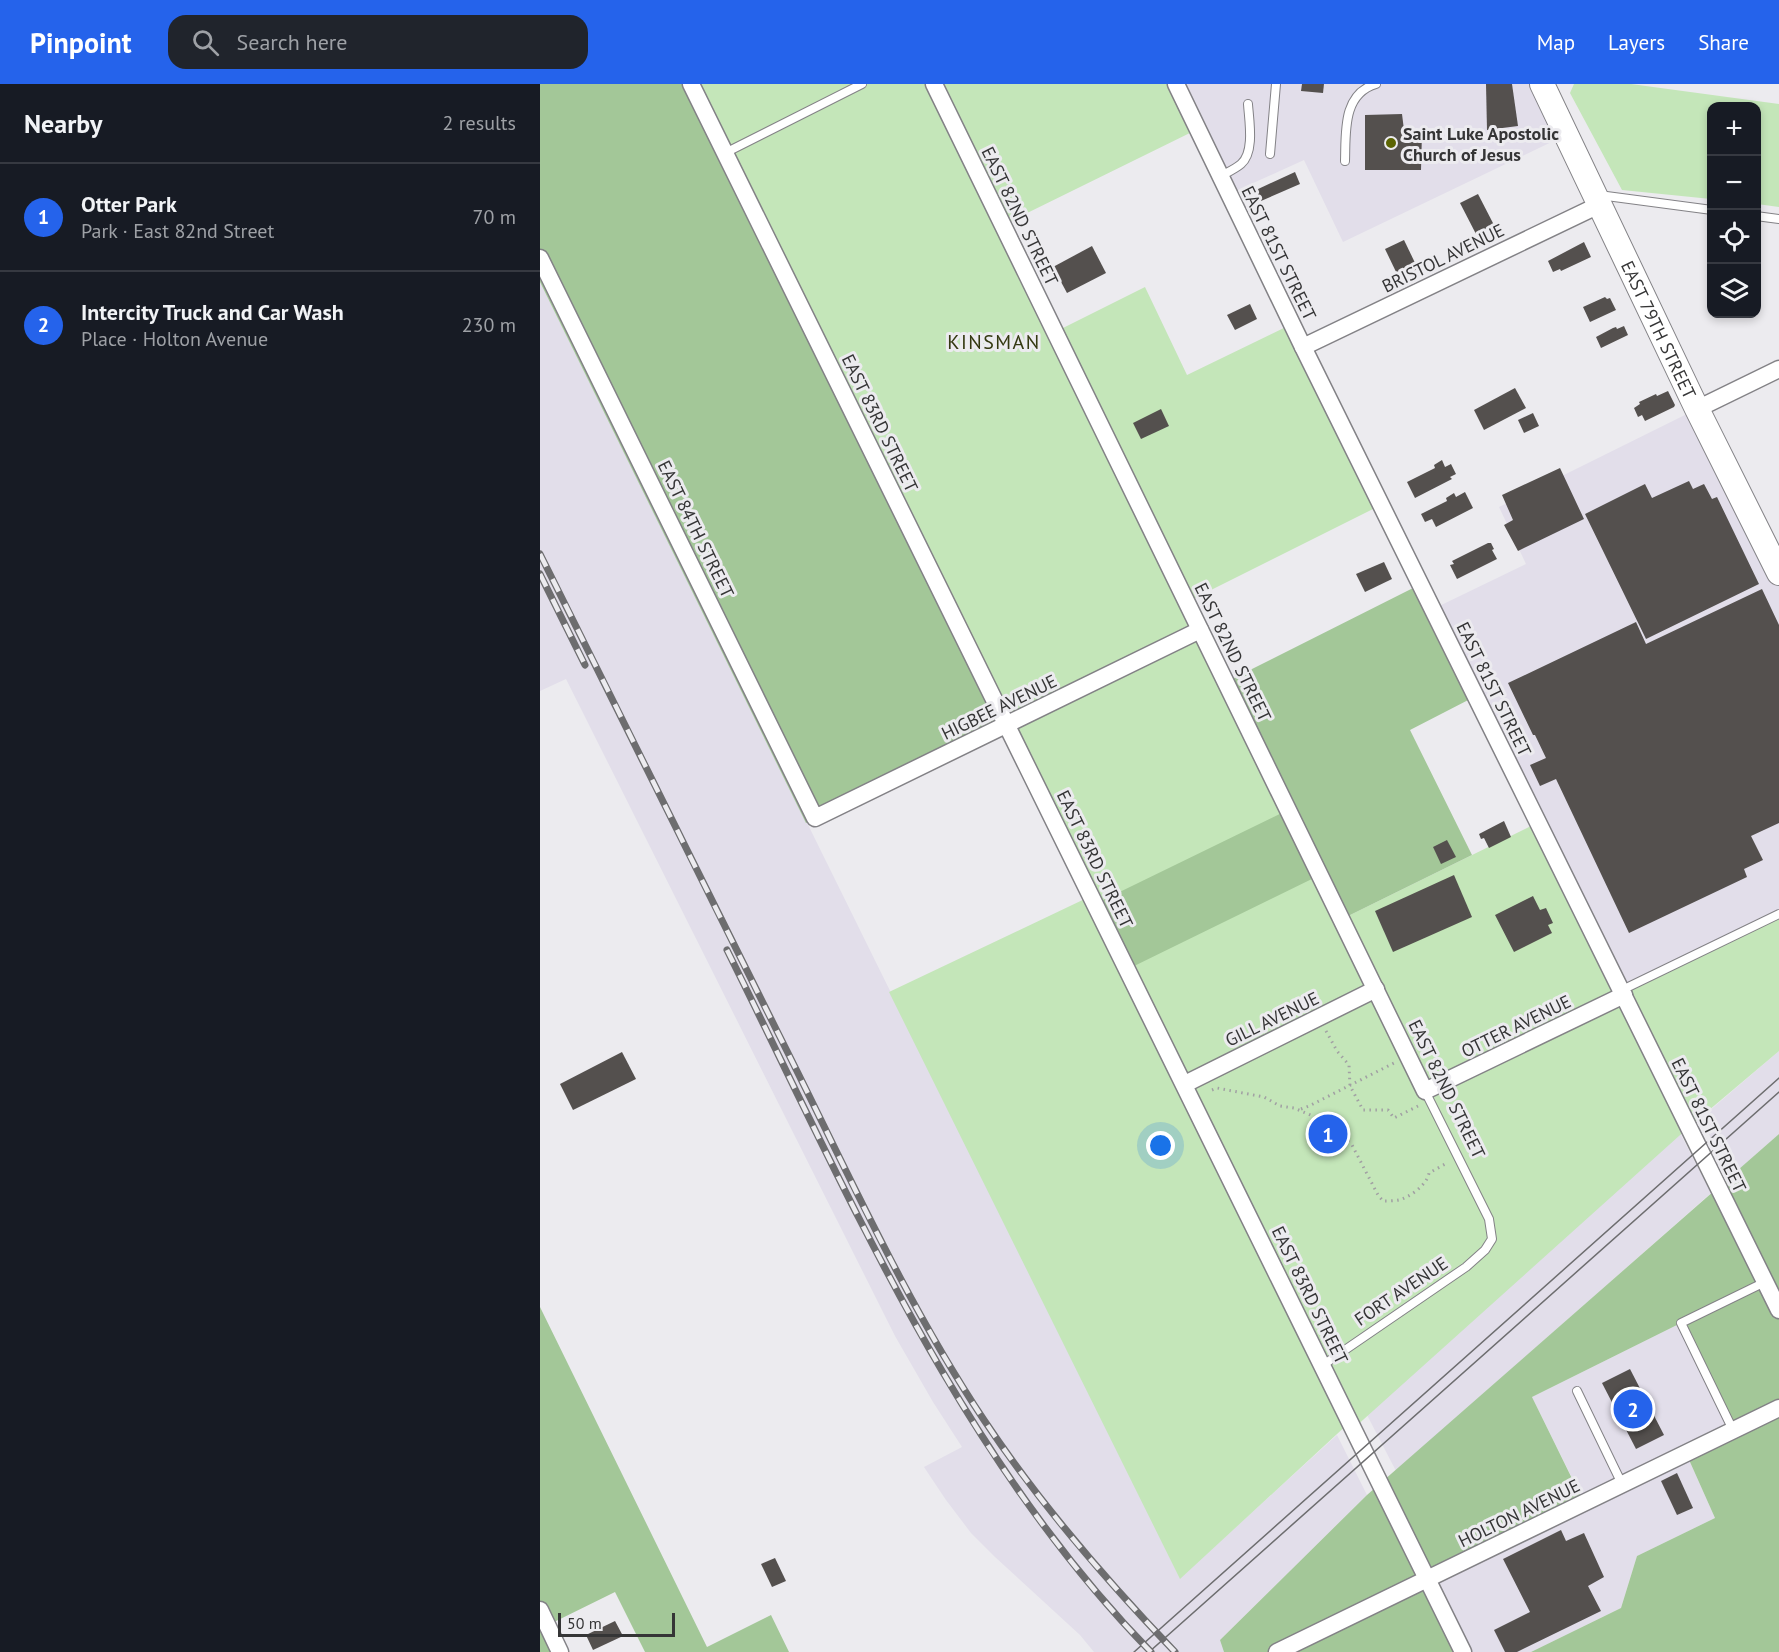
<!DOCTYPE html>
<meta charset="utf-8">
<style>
:root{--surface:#171b24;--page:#20242c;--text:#f1f3f6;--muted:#9ea1a6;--line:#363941;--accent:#2563eb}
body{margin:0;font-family:"PT Sans",sans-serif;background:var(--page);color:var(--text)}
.controls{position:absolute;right:18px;top:18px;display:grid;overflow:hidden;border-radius:12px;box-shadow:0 3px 9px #0003}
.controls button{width:54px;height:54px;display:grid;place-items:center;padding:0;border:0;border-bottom:2px solid var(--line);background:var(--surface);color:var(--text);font:30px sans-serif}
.scale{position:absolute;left:18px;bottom:15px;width:117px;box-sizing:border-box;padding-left:6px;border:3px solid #353536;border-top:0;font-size:16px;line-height:21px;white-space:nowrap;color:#353536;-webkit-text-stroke:4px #ecebef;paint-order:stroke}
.you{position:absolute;left:621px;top:1062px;width:21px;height:21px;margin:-15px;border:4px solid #fff;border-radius:50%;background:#1a73e8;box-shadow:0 0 0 9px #1a73e833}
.badge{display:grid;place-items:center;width:39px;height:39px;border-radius:50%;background:var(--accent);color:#fff;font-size:20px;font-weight:700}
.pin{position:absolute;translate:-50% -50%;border:3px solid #fff;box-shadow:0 2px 6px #0006}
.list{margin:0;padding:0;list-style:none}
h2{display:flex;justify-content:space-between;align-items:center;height:78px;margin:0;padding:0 24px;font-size:26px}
h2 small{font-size:20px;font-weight:400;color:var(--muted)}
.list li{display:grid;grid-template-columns:39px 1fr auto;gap:18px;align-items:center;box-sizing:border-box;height:108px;padding:0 24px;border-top:2px solid var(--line)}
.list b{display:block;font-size:22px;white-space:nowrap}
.list p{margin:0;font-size:20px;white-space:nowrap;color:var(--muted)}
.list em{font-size:20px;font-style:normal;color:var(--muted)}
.icon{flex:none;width:33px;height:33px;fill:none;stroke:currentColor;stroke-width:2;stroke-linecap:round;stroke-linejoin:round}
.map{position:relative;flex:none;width:1239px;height:1568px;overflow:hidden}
header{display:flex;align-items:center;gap:36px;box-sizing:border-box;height:84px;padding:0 30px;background:var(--accent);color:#fff}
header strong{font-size:28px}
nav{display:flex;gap:33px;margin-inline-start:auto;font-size:21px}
.search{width:420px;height:54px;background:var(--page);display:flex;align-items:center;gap:15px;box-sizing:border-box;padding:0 21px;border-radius:18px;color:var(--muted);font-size:22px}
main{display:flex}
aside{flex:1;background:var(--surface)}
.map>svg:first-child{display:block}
</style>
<header>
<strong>Pinpoint</strong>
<div class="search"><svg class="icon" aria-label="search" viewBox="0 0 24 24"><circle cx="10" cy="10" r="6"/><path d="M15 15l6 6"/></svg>Search here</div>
<nav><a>Map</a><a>Layers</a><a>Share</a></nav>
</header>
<main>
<aside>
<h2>Nearby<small>2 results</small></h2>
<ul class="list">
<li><span class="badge">1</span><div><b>Otter Park</b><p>Park · East 82nd Street</p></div><em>70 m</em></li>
<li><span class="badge">2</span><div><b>Intercity Truck and Car Wash</b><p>Place · Holton Avenue</p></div><em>230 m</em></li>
</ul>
</aside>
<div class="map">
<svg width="1239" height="1568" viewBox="0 0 1239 1568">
<rect width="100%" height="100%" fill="#ecebef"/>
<g fill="#e2deea">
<path d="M 636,0 L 1002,0 L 1026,51 L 803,158 L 764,76 L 689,110 Z"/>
<path d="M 0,198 L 640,1494 L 797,1351 L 827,1411 L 680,1556 L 689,1568 L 554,1568 L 540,1551 L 455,1473 L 431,1449 L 406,1416 L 384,1383 L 422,1363 L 393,1318 L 355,1252 L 26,595 L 0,607 Z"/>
<path d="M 1157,325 L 1239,489 L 1239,830 L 1082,906 L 893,525 L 986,480 L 959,423 Z"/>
<path d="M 1239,967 L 1239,1050 L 1190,1093 L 1161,1034 Z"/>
<path d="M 1140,1049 L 1171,1109 L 856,1387 L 826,1329 Z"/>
<path d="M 1141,1239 L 1193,1346 L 1146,1369 L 1175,1434 L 1097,1472 L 1081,1524 L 991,1568 L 923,1568 L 888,1495 L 1044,1418 L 992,1313 Z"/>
</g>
<g fill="#c4e6b9">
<path d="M 151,0 L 636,0 L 658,45 L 463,141 L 515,248 L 605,203 L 647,291 L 752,240 L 841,421 L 647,518 L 802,835 L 999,738 L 1082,905 L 1239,830 L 1239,967 L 1149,1043 L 814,1344 L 810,1338 L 640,1495 L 349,908 L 551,812 Z"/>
<path d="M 1034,0 L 1091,0 L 1239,20 L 1239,123 L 1217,120 L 1216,22 L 1172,22 L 1171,115 L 1082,106 L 1030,9 Z"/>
</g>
<g fill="#a3c798">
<path d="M 0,0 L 151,0 L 467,641 L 266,739 L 0,198 Z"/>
<path d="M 881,500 L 936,612 L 870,646 L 932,771 L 802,835 L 780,791 L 588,885 L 555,820 L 748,726 L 686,598 Z"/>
<path d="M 1239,1050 L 1239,1568 L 991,1568 L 1081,1524 L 1097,1472 L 1175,1434 L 1146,1369 L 1192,1347 L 1141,1239 L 992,1313 L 1044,1419 L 888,1495 L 923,1568 L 684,1568 L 680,1556 L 827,1411 Z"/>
<path d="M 0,1223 L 167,1563 L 231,1531 L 249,1568 L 105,1568 L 75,1508 L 8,1541 L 20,1568 L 0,1568 Z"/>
</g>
<g fill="#54504e">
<path d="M 762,0 L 784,0 L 783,9 L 761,7 Z"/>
<path d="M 946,0 L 972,0 L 978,42 L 947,46 Z"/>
<path d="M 862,30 L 864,46 L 882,48 L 881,86 L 825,86 L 825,31 Z"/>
<path d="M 755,88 L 760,100 L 721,117 L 716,106 Z"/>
<path d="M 938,110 L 955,143 L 937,152 L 920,119 Z"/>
<path d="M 864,156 L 878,185 L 859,194 L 845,165 Z"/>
<path d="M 1044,158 L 1051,173 L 1021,187 L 1020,185 L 1013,188 L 1008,177 Z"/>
<path d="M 552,162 L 566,189 L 527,209 L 513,183 Z"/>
<path d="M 1065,213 L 1067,215 L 1070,214 L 1076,226 L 1050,238 L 1043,223 Z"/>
<path d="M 710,220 L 717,235 L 695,246 L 687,231 Z"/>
<path d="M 1084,242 L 1088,251 L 1061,264 L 1056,253 L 1073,244 L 1076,243 L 1077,245 Z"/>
<path d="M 975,304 L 986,324 L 944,346 L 934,326 Z"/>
<path d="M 1128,307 L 1135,321 L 1134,323 L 1105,337 L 1102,331 L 1098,333 L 1094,324 L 1100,320 L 1099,318 L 1116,310 L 1117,312 Z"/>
<path d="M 621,325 L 629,342 L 601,355 L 593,339 Z"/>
<path d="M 993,329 L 999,342 L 984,349 L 978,336 Z"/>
<path d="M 902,376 L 905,383 L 911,380 L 916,390 L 910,393 L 912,395 L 875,414 L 867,398 L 895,384 L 894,381 Z"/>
<path d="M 1020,384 L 1044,435 L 978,467 L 964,441 L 973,436 L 962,411 Z"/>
<path d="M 1149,397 L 1153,405 L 1164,400 L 1172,415 L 1177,413 L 1219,500 L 1106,555 L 1045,430 L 1105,400 L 1112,414 Z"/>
<path d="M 925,408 L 933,424 L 896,443 L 892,435 L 885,438 L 881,430 L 907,417 L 906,414 L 914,409 L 916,413 Z"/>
<path d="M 948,459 L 951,459 L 954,465 L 952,466 L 957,475 L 917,495 L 910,481 L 914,480 L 912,477 Z"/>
<path d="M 844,478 L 852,495 L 825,508 L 816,490 Z"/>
<path d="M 1222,505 L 1239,541 L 1239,739 L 1211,752 L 1223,776 L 1204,785 L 1207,793 L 1089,849 L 1016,695 L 1000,702 L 990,681 L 1006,674 L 995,651 L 993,651 L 968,599 L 1096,538 L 1106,560 Z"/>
<path d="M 964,737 L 971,753 L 949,764 L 944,754 L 941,755 L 939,750 Z"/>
<path d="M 907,756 L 916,773 L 901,780 L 893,763 Z"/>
<path d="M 914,791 L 932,833 L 853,868 L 835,827 Z"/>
<path d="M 993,812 L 1000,826 L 1006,824 L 1013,839 L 1008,841 L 1012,849 L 974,868 L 955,831 Z"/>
<path d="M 82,968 L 96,995 L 33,1026 L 20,1000 Z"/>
<path d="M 1090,1285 L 1124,1351 L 1096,1365 L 1062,1299 Z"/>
<path d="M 1137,1389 L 1153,1424 L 1137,1431 L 1121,1397 Z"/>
<path d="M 1021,1446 L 1026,1457 L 1044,1449 L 1064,1493 L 1048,1502 L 1061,1527 L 977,1568 L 965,1568 L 954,1546 L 990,1528 L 963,1475 Z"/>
<path d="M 235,1474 L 246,1497 L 232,1503 L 221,1480 Z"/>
<path d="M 75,1537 L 83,1552 L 53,1566 L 46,1551 Z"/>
</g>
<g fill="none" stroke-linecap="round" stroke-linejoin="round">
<defs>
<g id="service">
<path d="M 185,69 L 322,0"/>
<path d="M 730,70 L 736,0"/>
<path d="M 805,77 C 806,49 802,10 836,0"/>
<path d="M 681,92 C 688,88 695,85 701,80 C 715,68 709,36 708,20"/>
<path d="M 1059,111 L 1172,126"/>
<path d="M 1216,132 L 1239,135"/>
<path d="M 1082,906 L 1239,830"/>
<path d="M 783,1281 L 926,1183 L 945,1166 L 952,1155 L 949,1135 L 885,1007"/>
<path d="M 1037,1307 L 1082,1400"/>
<path d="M 1193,1346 L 1141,1239 L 1225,1198"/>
</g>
<g id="minor">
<path d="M 151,0 L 923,1568"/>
<path d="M 394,0 L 885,1007 L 1084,911"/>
<path d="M 636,0 L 763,263 L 1239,1226"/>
<path d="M 0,174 L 275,734 L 660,546"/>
<path d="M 763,263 L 1059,121"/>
<path d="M 1157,325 L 1239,285"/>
<path d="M 645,1000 L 836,905"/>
<path d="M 0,1526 L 20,1568"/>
<path d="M 737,1568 L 1239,1324"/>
</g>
<g id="secondary">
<path id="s1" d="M 1002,0 L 1157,325 L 1239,489"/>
</g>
</defs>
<use href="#service" stroke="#838286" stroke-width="10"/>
<use href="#minor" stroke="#838286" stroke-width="19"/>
<use href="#secondary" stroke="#838286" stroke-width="26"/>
<g stroke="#a1a0a3" stroke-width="3" stroke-dasharray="1.5 4.5" stroke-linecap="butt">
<path d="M 786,947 L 797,967 L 809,981 L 810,1002 L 823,1026 L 848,1026 L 854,1034 L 878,1022"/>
<path d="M 672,1006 L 677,1004 L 724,1013 L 740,1022 L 754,1024 L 787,1038 L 800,1048 L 812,1061 L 838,1111 L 843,1117 C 848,1117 854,1117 859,1116 C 870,1113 887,1101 889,1089 L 907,1079"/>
<path d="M 761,1025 L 769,1022 L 854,979"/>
</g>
<use href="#service" stroke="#fff" stroke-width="8"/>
<use href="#minor" stroke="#fff" stroke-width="16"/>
<use href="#secondary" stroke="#fff" stroke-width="24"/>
<g stroke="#6d6d6f" stroke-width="1.5">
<path d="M 594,1568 L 1239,994"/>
<path d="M 609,1568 L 1239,1008"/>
</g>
<defs>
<g id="rail">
<path d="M 0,470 C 80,630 159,791 239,951 C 304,1080 364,1216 444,1336 C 500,1420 565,1495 635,1568"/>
<path d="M 0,490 L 45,581"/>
<path d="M 187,866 C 308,1109 418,1371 611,1568"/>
</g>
</defs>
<use href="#rail" stroke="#6d6d6f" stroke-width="7"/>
<use href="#rail" stroke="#ecebef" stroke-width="4.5" stroke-dasharray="14" stroke-linecap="butt"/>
</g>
<circle fill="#5b6403" stroke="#ecebef" stroke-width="2" cx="851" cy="59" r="6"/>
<g text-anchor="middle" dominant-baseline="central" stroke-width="6" stroke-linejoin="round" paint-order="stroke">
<g font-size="18" font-weight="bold" fill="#353536" stroke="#ecebef" text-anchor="start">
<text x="863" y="49">Saint Luke Apostolic<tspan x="863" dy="21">Church of Jesus</tspan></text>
</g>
<g font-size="18" fill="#353536" stroke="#ecebef">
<text transform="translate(480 132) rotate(64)">EAST 82ND STREET</text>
<text transform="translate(739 169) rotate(64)">EAST 81ST STREET</text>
<text transform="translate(903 174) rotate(-26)">BRISTOL AVENUE</text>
<text stroke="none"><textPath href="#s1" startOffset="272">EAST 79TH STREET</textPath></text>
<text transform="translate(340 339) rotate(64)">EAST 83RD STREET</text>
<text transform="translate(156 445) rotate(64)">EAST 84TH STREET</text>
<text transform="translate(693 568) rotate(64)">EAST 82ND STREET</text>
<text transform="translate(954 605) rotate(64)">EAST 81ST STREET</text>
<text transform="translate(459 623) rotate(-26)">HIGBEE AVENUE</text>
<text transform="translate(555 775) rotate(64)">EAST 83RD STREET</text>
<text transform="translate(732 935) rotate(-26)">GILL AVENUE</text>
<text transform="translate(976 942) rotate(-26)">OTTER AVENUE</text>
<text transform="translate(907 1005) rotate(64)">EAST 82ND STREET</text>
<text transform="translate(1169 1041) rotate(64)">EAST 81ST STREET</text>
<text transform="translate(861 1207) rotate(-34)">FORT AVENUE</text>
<text transform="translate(770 1211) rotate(64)">EAST 83RD STREET</text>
<text transform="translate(979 1429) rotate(-26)">HOLTON AVENUE</text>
</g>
<g font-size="20" letter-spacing="1.5" fill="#343911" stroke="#ecebef">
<text x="454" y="258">KINSMAN</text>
</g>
</g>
</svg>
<div class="controls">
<button>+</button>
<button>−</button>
<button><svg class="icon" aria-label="locate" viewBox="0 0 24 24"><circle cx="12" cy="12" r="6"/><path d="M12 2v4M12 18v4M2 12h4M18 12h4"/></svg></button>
<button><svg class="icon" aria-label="layers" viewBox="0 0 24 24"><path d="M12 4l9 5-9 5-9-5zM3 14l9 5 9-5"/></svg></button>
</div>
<div class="scale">50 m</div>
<div class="you"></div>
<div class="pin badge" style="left:788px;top:1050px">1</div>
<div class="pin badge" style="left:1093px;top:1325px">2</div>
</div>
</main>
